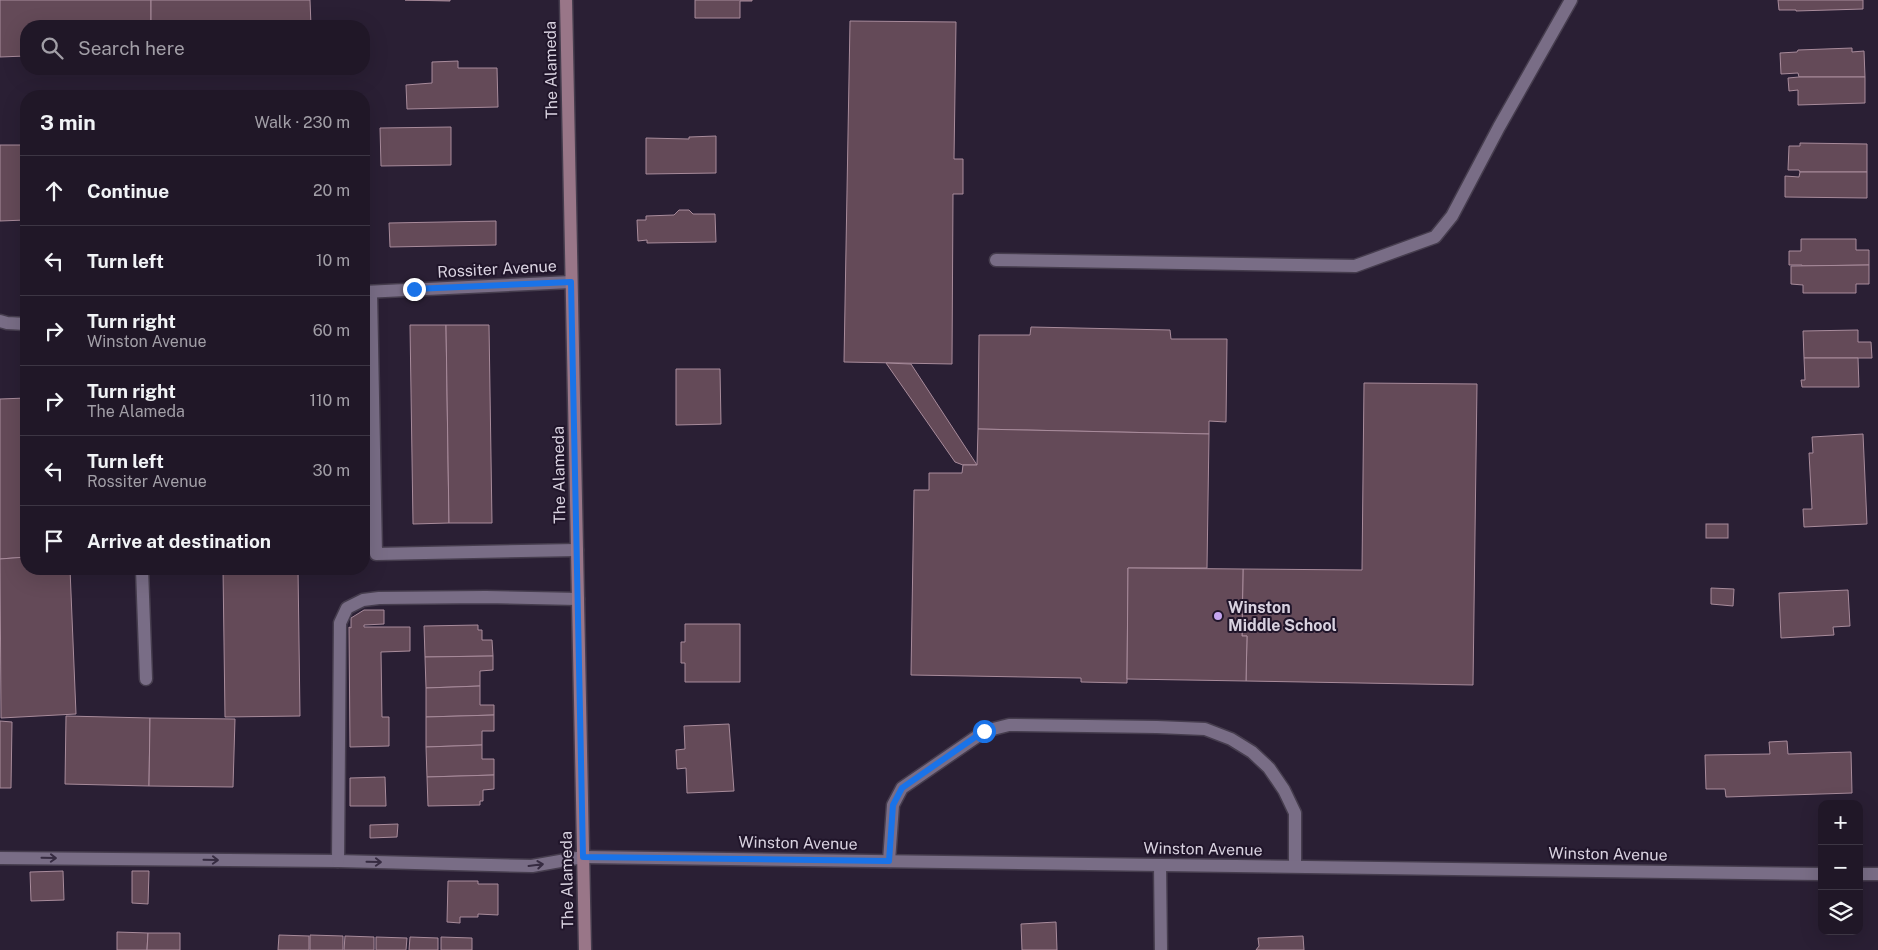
<!DOCTYPE html>
<meta charset="utf-8">
<style>
:root{--surface:#201727;--page:#28202f;--text:#f1f3f6;--muted:#a29fa7;--line:#3d3644}
body{margin:0;font-family:"Public Sans",sans-serif;background:var(--page);color:var(--text)}
.controls{position:absolute;right:15px;bottom:15px;display:grid;overflow:hidden;border-radius:10px;box-shadow:0 5px 20px #0002}
.controls button{width:45px;height:45px;display:grid;place-items:center;padding:0;border:0;border-bottom:1px solid var(--line);background:var(--surface);color:var(--text);font:25px sans-serif}
.stop{position:absolute;width:15px;height:15px;margin:-11px;border:4px solid #1a73e8;border-radius:50%;background:#fff}
.stop.end{background:#1a73e8;border-color:#fff;box-shadow:0 1px 5px #0008}
.list{margin:0;padding:0;list-style:none}
h2{display:flex;justify-content:space-between;align-items:center;height:65px;margin:0;padding:0 20px;font-size:21px}
h2 small{font-size:16px;font-weight:400;color:var(--muted)}
.list li{display:grid;grid-template-columns:32px 1fr auto;gap:15px;align-items:center;box-sizing:border-box;height:70px;padding:0 20px;border-top:1px solid var(--line)}
.list b{display:block;font-size:19px;white-space:nowrap}
.list p{margin:0;font-size:16px;white-space:nowrap;color:var(--muted)}
.list em{font-size:16px;font-style:normal;color:var(--muted)}
.icon{flex:none;width:28px;height:28px;fill:none;stroke:currentColor;stroke-width:2;stroke-linecap:round;stroke-linejoin:round}
.map{position:relative;flex:none;width:1878px;height:950px;overflow:hidden}
.search{position:absolute;background:var(--surface);box-shadow:0 5px 20px #0002;left:20px;top:20px;width:350px;height:55px;display:flex;align-items:center;gap:12px;box-sizing:border-box;padding:0 18px;border-radius:20px;color:var(--muted);font-size:19px}
.panel{position:absolute;background:var(--surface);box-shadow:0 5px 20px #0002;left:20px;top:90px;width:350px;height:485px;border-radius:20px}
.map>svg:first-child{display:block}
</style>
<div class="map">
<svg width="1878" height="950" viewBox="0 0 1878 950">
<rect width="100%" height="100%" fill="#2a1f34"/>
<g fill="#644a58" stroke="#a88b9b">
<path d="M 0,0 L 151,0 L 151,26 L 26,26 L 26,56 L 0,57 Z"/>
<path d="M 151,0 L 310,0 L 311,26 L 151,26 Z"/>
<path d="M 405,0 L 450,0 L 450,1 Z"/>
<path d="M 695,0 L 752,0 L 752,1 L 740,1 L 740,18 L 695,18 Z"/>
<path d="M 1778,0 L 1863,0 L 1863,9 L 1796,11 L 1796,10 L 1779,10 Z"/>
<path d="M 850,21 L 956,22 L 954,159 L 963,159 L 963,194 L 953,194 L 952,364 L 844,362 Z"/>
<path d="M 1852,48 L 1852,52 L 1864,51 L 1865,77 L 1799,77 L 1798,73 L 1781,74 L 1780,53 L 1797,52 L 1798,50 Z"/>
<path d="M 458,61 L 458,68 L 497,68 L 498,107 L 407,109 L 406,85 L 432,83 L 432,62 Z"/>
<path d="M 1799,77 L 1865,77 L 1865,103 L 1798,105 L 1798,90 L 1789,91 L 1788,78 Z"/>
<path d="M 451,127 L 451,165 L 381,166 L 380,128 Z"/>
<path d="M 716,136 L 716,173 L 646,174 L 646,138 L 689,139 L 689,137 Z"/>
<path d="M 1800,143 L 1867,144 L 1867,172 L 1800,172 L 1799,170 L 1788,170 L 1789,146 L 1800,146 Z"/>
<path d="M 0,145 L 26,145 L 26,220 L 0,221 Z"/>
<path d="M 1800,172 L 1867,172 L 1867,198 L 1785,197 L 1785,176 L 1799,177 Z"/>
<path d="M 679,210 L 689,210 L 693,214 L 715,214 L 716,242 L 647,243 L 647,240 L 638,241 L 637,220 L 646,220 L 646,216 L 674,215 Z"/>
<path d="M 496,221 L 496,245 L 390,247 L 389,223 Z"/>
<path d="M 1801,239 L 1856,239 L 1856,250 L 1869,250 L 1869,265 L 1802,266 L 1802,265 L 1789,265 L 1789,251 L 1801,251 Z"/>
<path d="M 1869,265 L 1869,284 L 1856,284 L 1856,293 L 1803,293 L 1803,285 L 1791,284 L 1791,266 Z"/>
<path d="M 410,325 L 446,325 L 449,523 L 413,524 Z"/>
<path d="M 446,325 L 489,325 L 492,523 L 449,523 Z"/>
<path d="M 1031,327 L 1170,330 L 1171,339 L 1227,339 L 1226,422 L 1209,421 L 1209,434 L 978,429 L 979,335 L 1030,335 Z"/>
<path d="M 1858,330 L 1858,342 L 1871,342 L 1872,358 L 1804,358 L 1803,331 Z"/>
<path d="M 1804,358 L 1858,358 L 1859,387 L 1802,387 L 1801,380 L 1805,380 Z"/>
<path d="M 886,363 L 911,364 L 977,465 L 963,465 L 955,462 Z"/>
<path d="M 676,369 L 720,369 L 721,424 L 676,425 Z"/>
<path d="M 1364,383 L 1477,384 L 1473,685 L 1246,681 L 1247,636 L 1242,636 L 1243,569 L 1362,570 Z"/>
<path d="M 26,398 L 26,557 L 0,559 L 0,399 Z"/>
<path d="M 978,429 L 1209,434 L 1207,568 L 1128,568 L 1127,683 L 1081,682 L 1081,678 L 911,675 L 914,490 L 929,490 L 929,473 L 962,473 L 963,465 L 977,465 Z"/>
<path d="M 1863,434 L 1867,524 L 1804,527 L 1803,509 L 1812,509 L 1809,453 L 1813,453 L 1812,437 Z"/>
<rect x="1706" y="524" width="22" height="14"/>
<path d="M 26,557 L 26,569 L 70,569 L 76,714 L 1,718 L 0,559 Z"/>
<path d="M 1128,568 L 1243,569 L 1242,636 L 1247,636 L 1246,681 L 1127,679 Z"/>
<path d="M 223,569 L 298,569 L 300,716 L 225,717 Z"/>
<path d="M 1711,588 L 1734,589 L 1733,606 L 1711,604 Z"/>
<path d="M 1848,590 L 1850,626 L 1833,627 L 1834,635 L 1781,638 L 1779,593 Z"/>
<path d="M 364,610 L 384,610 L 384,624 L 364,625 L 364,627 L 410,627 L 410,651 L 381,652 L 382,717 L 389,717 L 389,746 L 350,747 L 349,627 L 351,628 L 351,618 Z"/>
<path d="M 685,624 L 740,624 L 740,682 L 685,682 L 685,663 L 681,663 L 681,642 L 685,642 Z"/>
<path d="M 478,625 L 478,630 L 482,630 L 482,640 L 492,640 L 493,656 L 425,657 L 424,626 Z"/>
<path d="M 493,656 L 493,670 L 480,671 L 480,686 L 426,688 L 425,657 Z"/>
<path d="M 480,686 L 480,705 L 494,705 L 494,715 L 426,717 L 426,688 Z"/>
<path d="M 494,715 L 494,731 L 482,731 L 482,745 L 426,747 L 426,717 Z"/>
<path d="M 66,716 L 150,718 L 149,786 L 65,784 Z"/>
<path d="M 150,718 L 235,719 L 233,787 L 149,786 Z"/>
<path d="M 0,721 L 12,722 L 11,788 L 0,788 Z"/>
<path d="M 729,724 L 734,791 L 687,793 L 686,768 L 677,769 L 676,750 L 685,749 L 684,726 Z"/>
<path d="M 1787,741 L 1788,754 L 1851,752 L 1852,793 L 1726,797 L 1725,789 L 1706,789 L 1705,755 L 1770,754 L 1769,742 Z"/>
<path d="M 482,745 L 482,759 L 494,759 L 494,775 L 427,777 L 426,747 Z"/>
<path d="M 494,775 L 494,789 L 483,790 L 483,801 L 480,801 L 480,805 L 428,806 L 427,777 Z"/>
<path d="M 385,777 L 386,806 L 350,806 L 350,778 Z"/>
<path d="M 398,824 L 397,837 L 370,838 L 370,825 Z"/>
<path d="M 63,871 L 64,900 L 31,901 L 30,872 Z"/>
<path d="M 132,871 L 149,871 L 148,904 L 132,903 Z"/>
<path d="M 448,881 L 478,881 L 478,884 L 498,884 L 498,915 L 478,914 L 478,917 L 460,917 L 460,923 L 447,922 Z"/>
<path d="M 1056,922 L 1057,950 L 1022,950 L 1021,924 Z"/>
<path d="M 117,932 L 148,933 L 147,950 L 117,950 Z"/>
<path d="M 148,933 L 180,933 L 180,950 L 147,950 Z"/>
<path d="M 279,935 L 309,936 L 309,950 L 278,950 Z"/>
<path d="M 310,935 L 343,936 L 343,950 L 310,950 Z"/>
<path d="M 345,936 L 374,937 L 374,950 L 344,950 Z"/>
<path d="M 1303,936 L 1304,950 L 1256,950 L 1259,946 L 1258,938 Z"/>
<path d="M 376,937 L 407,938 L 406,950 L 376,950 Z"/>
<path d="M 410,937 L 438,938 L 438,950 L 409,950 Z"/>
<path d="M 441,937 L 472,938 L 472,950 L 441,950 Z"/>
</g>
<g fill="none" stroke-linecap="round" stroke-linejoin="round">
<defs>
<g id="service">
<path d="M 996,260 L 1355,266 L 1435,237 L 1452,216 L 1499,127 L 1571,0"/>
<path d="M 371,292 L 376,554 L 577,550"/>
<path d="M 142,569 L 146,679"/>
<path d="M 0,858 L 338,861 L 532,866 L 583,857"/>
<path d="M 338,861 L 340,623 L 347,608 L 363,600 L 379,598 L 486,597 L 578,599"/>
<path d="M 889,861 L 893,805 L 902,788 L 985,731 L 1009,725 L 1157,727 L 1205,729 L 1231,739 L 1252,752 L 1269,768 L 1284,790 L 1295,813 L 1295,866"/>
</g>
<g id="minor">
<path d="M 364,292 L 571,282"/>
<path d="M 0,321 L 7,323 L 26,324"/>
<path d="M 1160,865 L 1161,950"/>
</g>
<g id="tertiary">
<path d="M 583,857 L 1822,874"/>
<path d="M 1859,874 L 1878,874"/>
</g>
<path id="secondary" d="M 566,0 L 585,950"/>
</defs>
<use href="#service" stroke="#463d4e" stroke-width="15"/>
<use href="#minor" stroke="#463d4e" stroke-width="15"/>
<use href="#tertiary" stroke="#463d4e" stroke-width="15"/>
<use href="#secondary" stroke="#463d4e" stroke-width="15"/>
<use href="#service" stroke="#796d86" stroke-width="12"/>
<use href="#minor" stroke="#796d86" stroke-width="12"/>
<use href="#tertiary" stroke="#796d86" stroke-width="12"/>
<use href="#secondary" stroke="#997688" stroke-width="12"/>
</g>
<defs><path id="oneway-shaft" d="M-6 0H5M1.5-3L5.5 0L1.5 3" fill="none" stroke-width="1.6" stroke-linecap="round" stroke-linejoin="round" transform="scale(1.25)"/></defs>
<g stroke="#362b41">
<use href="#oneway-shaft" transform="translate(49 858) rotate(1)"/>
<use href="#oneway-shaft" transform="translate(211 860) rotate(1)"/>
<use href="#oneway-shaft" transform="translate(374 862) rotate(1)"/>
<use href="#oneway-shaft" transform="translate(536 865) rotate(-7)"/>
</g>
<g fill="none" stroke-linecap="round" stroke-linejoin="round">
<path stroke="#1a73e8" stroke-width="6" d="M 414,289 L 571,282 L 583,857 L 889,861 L 893,805 L 902,788 L 984,731"/>
</g>
<circle fill="#c6a6f0" stroke="#20152a" stroke-width="2" cx="1218" cy="616" r="5"/>
<g text-anchor="middle" dominant-baseline="central" stroke-width="4" stroke-linejoin="round" paint-order="stroke">
<g font-size="16" fill="#d9d2e0" stroke="#20152a">
<text transform="translate(551 70) rotate(-91)">The Alameda</text>
<text transform="translate(497 269) rotate(-3)">Rossiter Avenue</text>
<text transform="translate(559 475) rotate(-91)">The Alameda</text>
<text transform="translate(798 843) rotate(1)">Winston Avenue</text>
<text transform="translate(1203 849) rotate(1)">Winston Avenue</text>
<text transform="translate(1608 854) rotate(1)">Winston Avenue</text>
<text transform="translate(567 880) rotate(-91)">The Alameda</text>
</g>
<g font-size="16" font-weight="bold" fill="#d9d2e0" stroke="#20152a" text-anchor="start">
<text x="1228" y="607">Winston<tspan x="1228" dy="18">Middle School</tspan></text>
</g>
</g>
</svg>
<div class="controls">
<button>+</button>
<button>−</button>
<button><svg class="icon" aria-label="layers" viewBox="0 0 24 24"><path d="M12 4l9 5-9 5-9-5zM3 14l9 5 9-5"/></svg></button>
</div>
<div class="stop" style="left:984px;top:731px"></div>
<div class="stop end" style="left:414px;top:289px"></div>
<div class="search"><svg class="icon" aria-label="search" viewBox="0 0 24 24"><circle cx="10" cy="10" r="6"/><path d="M15 15l6 6"/></svg>Search here</div>
<section class="panel">
<h2>3 min<small>Walk · 230 m</small></h2>
<ul class="list">
<li><svg class="icon" aria-label="ahead" viewBox="0 0 24 24"><path d="M12 20V5M6 11l6-6 6 6"/></svg><div><b>Continue</b></div><em>20 m</em></li>
<li><svg class="icon" aria-label="left" viewBox="0 0 24 24"><path d="M17 20v-9H6M10 6l-5 5 5 5"/></svg><div><b>Turn left</b></div><em>10 m</em></li>
<li><svg class="icon" aria-label="right" viewBox="0 0 24 24"><path d="M7 20v-9h11M14 6l5 5-5 5"/></svg><div><b>Turn right</b><p>Winston Avenue</p></div><em>60 m</em></li>
<li><svg class="icon" aria-label="right" viewBox="0 0 24 24"><path d="M7 20v-9h11M14 6l5 5-5 5"/></svg><div><b>Turn right</b><p>The Alameda</p></div><em>110 m</em></li>
<li><svg class="icon" aria-label="left" viewBox="0 0 24 24"><path d="M17 20v-9H6M10 6l-5 5 5 5"/></svg><div><b>Turn left</b><p>Rossiter Avenue</p></div><em>30 m</em></li>
<li><svg class="icon" aria-label="arrive" viewBox="0 0 24 24"><path d="M6 21V4h12l-3 4 3 4H6"/></svg><div><b>Arrive at destination</b></div></li>
</ul>
</section>
</div>
